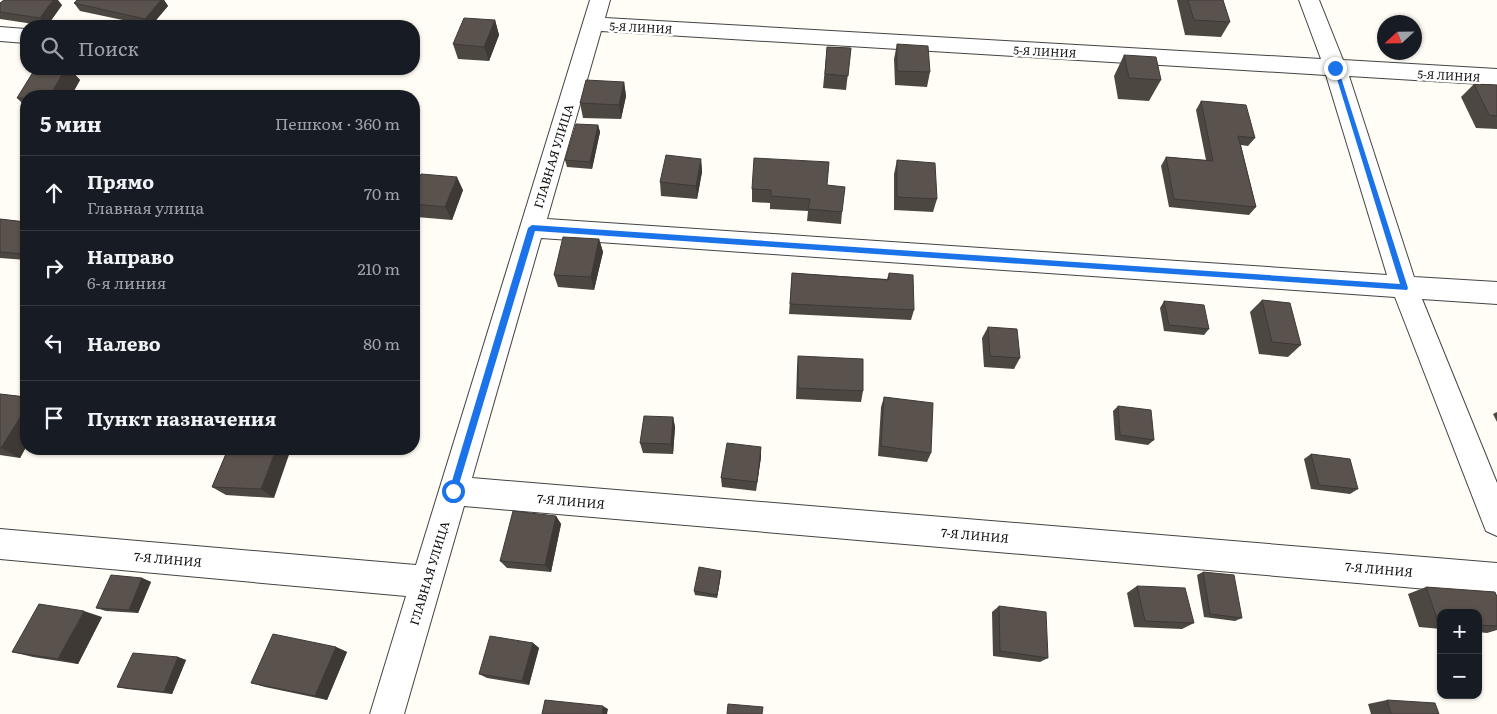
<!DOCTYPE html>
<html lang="ru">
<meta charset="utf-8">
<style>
:root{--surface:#171b24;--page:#20242c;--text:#f1f3f6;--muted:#9ea1a6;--line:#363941}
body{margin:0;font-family:Literata,serif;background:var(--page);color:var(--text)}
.controls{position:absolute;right:15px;bottom:15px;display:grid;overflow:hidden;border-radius:10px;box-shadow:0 1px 4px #0004}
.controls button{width:45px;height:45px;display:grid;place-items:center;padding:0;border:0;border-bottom:1px solid var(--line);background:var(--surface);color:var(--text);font:25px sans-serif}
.compass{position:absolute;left:1377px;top:15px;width:45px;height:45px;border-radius:50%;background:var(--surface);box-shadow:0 1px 4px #0004;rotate:248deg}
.stop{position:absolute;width:15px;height:15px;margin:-11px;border:4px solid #1a73e8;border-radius:50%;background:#fff}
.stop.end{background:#1a73e8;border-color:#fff;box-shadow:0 1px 5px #0008}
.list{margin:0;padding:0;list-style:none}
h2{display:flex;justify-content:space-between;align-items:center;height:65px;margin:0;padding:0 20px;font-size:21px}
h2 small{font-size:16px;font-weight:400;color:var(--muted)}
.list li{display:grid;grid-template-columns:32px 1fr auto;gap:15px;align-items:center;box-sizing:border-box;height:75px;padding:0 20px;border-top:1px solid var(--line)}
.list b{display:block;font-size:19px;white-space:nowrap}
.list p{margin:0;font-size:16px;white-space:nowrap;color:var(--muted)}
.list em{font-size:16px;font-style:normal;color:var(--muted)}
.icon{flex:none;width:28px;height:28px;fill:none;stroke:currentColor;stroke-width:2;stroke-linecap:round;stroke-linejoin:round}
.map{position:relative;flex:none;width:1497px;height:714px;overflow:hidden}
.search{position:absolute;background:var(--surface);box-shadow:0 1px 4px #0004;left:20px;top:20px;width:400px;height:55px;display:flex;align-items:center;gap:12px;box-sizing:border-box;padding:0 18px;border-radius:20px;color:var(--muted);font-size:19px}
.panel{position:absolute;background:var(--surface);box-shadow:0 1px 4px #0004;left:20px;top:90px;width:400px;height:365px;border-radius:20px}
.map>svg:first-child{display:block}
</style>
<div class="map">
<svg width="1497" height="714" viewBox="0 0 1497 714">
<rect width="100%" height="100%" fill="#fffdf5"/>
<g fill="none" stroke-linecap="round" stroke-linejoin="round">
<defs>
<g id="street">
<path d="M 590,0 L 610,0 L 605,18 L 1321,59 L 1299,0 L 1319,0 L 1343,60 L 1497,69 L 1497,85 L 1349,76 L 1414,277 L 1497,282 L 1497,304 L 1422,299 L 1497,483 L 1497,536 L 1486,531 L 1482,521 L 1395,297 L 541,238 L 472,478 L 1497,563 L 1497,595 L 464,506 L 404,714 L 370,714 L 406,596 L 0,559 L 0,529 L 416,565 ZM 601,31 L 1326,75 L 1387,275 L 547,219 Z"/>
<path d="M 0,27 L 26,29 L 26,43 L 0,41 Z"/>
</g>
</defs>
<use href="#street" stroke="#444" stroke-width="2"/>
<use href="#street" fill="#fff" fill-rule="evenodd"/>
</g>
<g fill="#4d4742">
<path d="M 164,0 L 168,6 L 151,26 L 80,11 L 74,3 Z"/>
<path d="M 1177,0 L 1223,0 L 1230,22 L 1221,37 L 1185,35 Z"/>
<path d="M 0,3 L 62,5 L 47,26 L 0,19 Z"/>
<path d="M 495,20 L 499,35 L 489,61 L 458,59 L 453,44 Z"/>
<path d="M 897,44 L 930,72 L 927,87 L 895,85 L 894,59 Z"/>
<path d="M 827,47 L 851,48 L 846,90 L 823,88 Z"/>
<path d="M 1124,55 L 1161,80 L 1149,101 L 1118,99 L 1114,76 Z"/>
<path d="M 35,69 L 70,69 L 80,80 L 71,96 L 26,96 L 26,107 L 17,98 Z"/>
<path d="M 624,82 L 626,96 L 621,119 L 583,118 L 580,103 Z"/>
<path d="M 1474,84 L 1497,85 L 1497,129 L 1476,128 L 1461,97 Z"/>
<path d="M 1201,101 L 1255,138 L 1248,146 L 1241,145 L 1256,207 L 1249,215 L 1169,207 L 1161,166 L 1166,157 L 1206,160 L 1196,110 Z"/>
<path d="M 598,125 L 600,132 L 592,169 L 567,167 L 565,160 Z"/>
<path d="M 701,159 L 702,172 L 697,199 L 661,196 L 660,182 Z"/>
<path d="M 897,160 L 937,199 L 933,212 L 894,210 L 894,174 Z"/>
<path d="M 827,185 L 842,212 L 841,224 L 807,221 L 808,211 L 770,209 L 770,203 L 752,202 L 752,189 Z"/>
<path d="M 463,190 L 452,220 L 416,217 L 414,213 L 414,191 Z"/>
<path d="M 0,219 L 26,222 L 26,260 L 0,258 Z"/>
<path d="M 599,239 L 603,252 L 594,290 L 558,287 L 554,275 Z"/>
<path d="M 792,273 L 887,279 L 889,273 L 914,310 L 911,320 L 789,314 Z"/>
<path d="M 1262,300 L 1301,345 L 1288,357 L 1259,354 L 1250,312 Z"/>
<path d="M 1164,301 L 1209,329 L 1204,335 L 1164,331 L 1160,308 Z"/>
<path d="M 988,327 L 1020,358 L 1014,369 L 984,367 L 982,338 Z"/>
<path d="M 798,356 L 863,391 L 861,402 L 796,399 L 797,367 Z"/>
<path d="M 0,394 L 26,397 L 26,447 L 20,458 L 0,455 Z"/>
<path d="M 884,397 L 931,453 L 927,462 L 878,456 L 881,407 Z"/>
<path d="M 1118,406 L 1154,440 L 1148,445 L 1115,440 L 1113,411 Z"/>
<path d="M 1497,412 L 1497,422 L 1493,414 Z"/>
<path d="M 673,417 L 675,427 L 673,454 L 643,453 L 640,443 Z"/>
<path d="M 761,447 L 761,457 L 756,491 L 722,487 L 721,478 Z"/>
<path d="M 228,449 L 274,498 L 226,495 L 212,487 Z"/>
<path d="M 1311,454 L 1358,489 L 1350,494 L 1311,489 L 1304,459 Z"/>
<path d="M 556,516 L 561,524 L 551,572 L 507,568 L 500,561 Z"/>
<path d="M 1203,572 L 1242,618 L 1235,621 L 1204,617 L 1197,575 Z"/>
<path d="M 721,574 L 717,598 L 695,595 L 694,591 Z"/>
<path d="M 142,578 L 151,582 L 138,613 L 106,611 L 96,608 Z"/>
<path d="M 1137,586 L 1194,623 L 1182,629 L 1134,627 L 1127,593 Z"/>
<path d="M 1426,587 L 1497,597 L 1497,630 L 1487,633 L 1478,632 L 1478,613 L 1441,613 L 1441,629 L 1419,627 L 1408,594 Z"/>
<path d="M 999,606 L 1048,658 L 1040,662 L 993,656 L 992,612 Z"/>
<path d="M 102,617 L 78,664 L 33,657 L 12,652 Z"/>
<path d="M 533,643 L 539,648 L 529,685 L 487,678 L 479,674 Z"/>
<path d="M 336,647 L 347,652 L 327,700 L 265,687 L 251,683 Z"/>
<path d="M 178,657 L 186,660 L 172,694 L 127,689 L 117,687 Z"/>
<path d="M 1387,700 L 1439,714 L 1371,714 L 1368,704 Z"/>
</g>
<g fill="#3f3936">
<path d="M 53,0 L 58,0 L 62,5 L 47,26 L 40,18 Z"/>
<path d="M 161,0 L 164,0 L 168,6 L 151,26 L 145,19 Z"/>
<path d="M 495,20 L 499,35 L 489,61 L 484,47 Z"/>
<path d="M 65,69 L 70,69 L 80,80 L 71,96 L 50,96 Z"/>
<path d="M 624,82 L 626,96 L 621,119 L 619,105 Z"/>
<path d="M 598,125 L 600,132 L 592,169 L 590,162 Z"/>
<path d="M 701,159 L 702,172 L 697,199 L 696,186 Z"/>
<path d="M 457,177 L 463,190 L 452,220 L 445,207 Z"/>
<path d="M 599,239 L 603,252 L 594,290 L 591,277 Z"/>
<path d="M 26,249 L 26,257 L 23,254 Z"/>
<path d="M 26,408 L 26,447 L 20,458 L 1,448 Z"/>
<path d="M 673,417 L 675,427 L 673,454 L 671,444 Z"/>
<path d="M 761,447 L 761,457 L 756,491 L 757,482 Z"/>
<path d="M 276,449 L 291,449 L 274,498 L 261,489 Z"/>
<path d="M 556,516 L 561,524 L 551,572 L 545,565 Z"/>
<path d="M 721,571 L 721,574 L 717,598 L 717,595 Z"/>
<path d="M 142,578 L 151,582 L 138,613 L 129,610 Z"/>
<path d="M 84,611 L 102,617 L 78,664 L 58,659 Z"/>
<path d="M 533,643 L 539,648 L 529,685 L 522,681 Z"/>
<path d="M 336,647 L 347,652 L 327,700 L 315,696 Z"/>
<path d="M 178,657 L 186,660 L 172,694 L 164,692 Z"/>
<path d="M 603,706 L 608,709 L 607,714 L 602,714 Z"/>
</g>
<g fill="#5a524d" stroke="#3f3936">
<path d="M 4,0 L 53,0 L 40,18 L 0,12 L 0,3 Z"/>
<path d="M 77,0 L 161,0 L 145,19 L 74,3 Z"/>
<path d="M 1188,0 L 1223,0 L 1230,22 L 1194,20 Z"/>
<path d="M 464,18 L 495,20 L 484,47 L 453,44 Z"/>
<path d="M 897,44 L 928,46 L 930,72 L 897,71 Z"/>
<path d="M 827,47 L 851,48 L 848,76 L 825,74 Z"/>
<path d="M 1124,55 L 1156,57 L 1161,80 L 1129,78 Z"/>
<path d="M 35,69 L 65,69 L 50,96 L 26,96 L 26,98 L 17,98 Z"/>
<path d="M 586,80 L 624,82 L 619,105 L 580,103 Z"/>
<path d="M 1474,84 L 1497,85 L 1497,116 L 1489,115 Z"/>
<path d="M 1201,101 L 1246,105 L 1255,138 L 1238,136 L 1256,207 L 1174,199 L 1166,157 L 1213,161 Z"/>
<path d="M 576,124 L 598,125 L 590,162 L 565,160 Z"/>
<path d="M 666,155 L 701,159 L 696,186 L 660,182 Z"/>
<path d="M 754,158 L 829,162 L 827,185 L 845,187 L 842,212 L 808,209 L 810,199 L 771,196 L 771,190 L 752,189 Z"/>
<path d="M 897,160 L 935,163 L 937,199 L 897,197 Z"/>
<path d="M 421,174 L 457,177 L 445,207 L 414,204 L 414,191 Z"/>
<path d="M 0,219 L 26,222 L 26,249 L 23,254 L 0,252 Z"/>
<path d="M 563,237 L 599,239 L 591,277 L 554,275 Z"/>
<path d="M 792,273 L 889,280 L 889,273 L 913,275 L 914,310 L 790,304 Z"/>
<path d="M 1262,300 L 1290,303 L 1301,345 L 1272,342 Z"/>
<path d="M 1164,301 L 1204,305 L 1209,329 L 1169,325 Z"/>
<path d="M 988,327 L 1017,329 L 1020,358 L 990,356 Z"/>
<path d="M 798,356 L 863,359 L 863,391 L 798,388 Z"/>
<path d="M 0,394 L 26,397 L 26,408 L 1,448 L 0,448 Z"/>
<path d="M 884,397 L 933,403 L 931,453 L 881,446 Z"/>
<path d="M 1118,406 L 1151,410 L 1154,440 L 1120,435 Z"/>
<path d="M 644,416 L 673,417 L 671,444 L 640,443 Z"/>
<path d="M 727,443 L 761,447 L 757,482 L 721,478 Z"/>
<path d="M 228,449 L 276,449 L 261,489 L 212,487 Z"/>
<path d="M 1311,454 L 1350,459 L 1358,489 L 1319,485 Z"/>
<path d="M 513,511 L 556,516 L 545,565 L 500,561 Z"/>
<path d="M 699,567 L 721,571 L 717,595 L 694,591 Z"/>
<path d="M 1203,572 L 1234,575 L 1242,618 L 1210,614 Z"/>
<path d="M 111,575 L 142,578 L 129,610 L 96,608 Z"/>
<path d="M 1137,586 L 1185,588 L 1194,623 L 1145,621 Z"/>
<path d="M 1426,587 L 1495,592 L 1497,597 L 1497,626 L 1478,625 L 1478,613 L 1441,613 L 1441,622 L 1438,621 Z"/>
<path d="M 39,604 L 84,611 L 58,659 L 12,652 Z"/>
<path d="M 999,606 L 1046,612 L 1048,658 L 1000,651 Z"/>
<path d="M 273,634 L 336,647 L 315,696 L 251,683 Z"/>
<path d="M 490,636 L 533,643 L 522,681 L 479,674 Z"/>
<path d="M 133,653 L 178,657 L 164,692 L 117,687 Z"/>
<path d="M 545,700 L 603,706 L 602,714 L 542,714 Z"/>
<path d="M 1387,700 L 1435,703 L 1439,714 L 1391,714 Z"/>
<path d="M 728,704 L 763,707 L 762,714 L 727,714 Z"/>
</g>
<path fill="#1a73e8" d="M 1333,66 L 1338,68 L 1408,288 L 1407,290 L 535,231 L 457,491 L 453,496 L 450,494 L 449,491 L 528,228 L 532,225 L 1400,284 Z"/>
<g text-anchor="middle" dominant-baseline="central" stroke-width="5" stroke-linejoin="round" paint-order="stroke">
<g font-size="11" fill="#111" stroke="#fff">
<text transform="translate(641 27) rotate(3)">5-Я ЛИНИЯ</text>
<text transform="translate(1045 51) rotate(3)">5-Я ЛИНИЯ</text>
<text transform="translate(1449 75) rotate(3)">5-Я ЛИНИЯ</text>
</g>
<g font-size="12" fill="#111" stroke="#fff">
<text transform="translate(553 156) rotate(-73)">ГЛАВНАЯ УЛИЦА</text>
<text transform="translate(571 501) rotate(5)">7-Я ЛИНИЯ</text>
<text transform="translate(975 535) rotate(5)">7-Я ЛИНИЯ</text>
<text transform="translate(168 559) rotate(5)">7-Я ЛИНИЯ</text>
<text transform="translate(1379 569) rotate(5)">7-Я ЛИНИЯ</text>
<text transform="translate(429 573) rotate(-73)">ГЛАВНАЯ УЛИЦА</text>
</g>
</g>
</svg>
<div class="controls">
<button>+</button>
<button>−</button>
</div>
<svg class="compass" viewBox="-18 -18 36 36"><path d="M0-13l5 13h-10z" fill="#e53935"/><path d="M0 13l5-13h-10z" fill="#9ea1a6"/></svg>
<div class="stop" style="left:453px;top:491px"></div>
<div class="stop end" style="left:1335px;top:68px"></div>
<div class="search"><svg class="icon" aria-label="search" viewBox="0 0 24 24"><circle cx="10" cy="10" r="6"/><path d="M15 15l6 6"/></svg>Поиск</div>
<section class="panel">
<h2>5 мин<small>Пешком · 360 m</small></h2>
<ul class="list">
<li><svg class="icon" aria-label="ahead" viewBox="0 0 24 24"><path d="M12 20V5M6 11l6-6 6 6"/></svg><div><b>Прямо</b><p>Главная улица</p></div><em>70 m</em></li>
<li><svg class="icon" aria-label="right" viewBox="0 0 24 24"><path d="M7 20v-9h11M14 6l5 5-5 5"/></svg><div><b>Направо</b><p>6-я линия</p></div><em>210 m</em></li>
<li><svg class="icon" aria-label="left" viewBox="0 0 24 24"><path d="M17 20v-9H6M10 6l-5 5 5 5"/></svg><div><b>Налево</b></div><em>80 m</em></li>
<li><svg class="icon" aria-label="arrive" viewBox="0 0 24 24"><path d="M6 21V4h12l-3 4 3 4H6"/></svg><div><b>Пункт назначения</b></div></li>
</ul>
</section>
</div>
